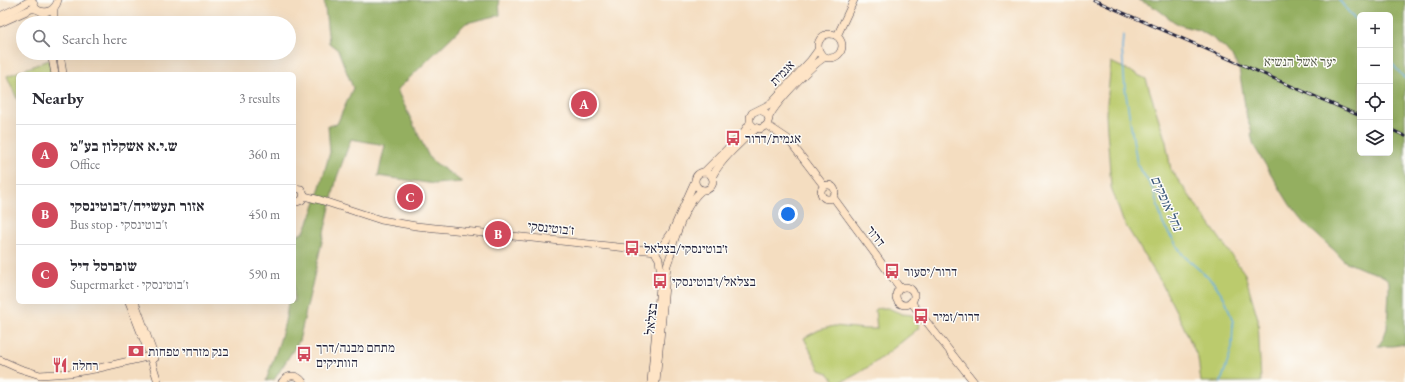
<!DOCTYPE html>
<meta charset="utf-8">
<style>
:root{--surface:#fff;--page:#f2f2f3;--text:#2b2b33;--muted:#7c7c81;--line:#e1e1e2;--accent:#d1495b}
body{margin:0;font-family:"EB Garamond","Frank Ruhl Libre",serif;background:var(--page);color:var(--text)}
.controls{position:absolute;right:12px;top:12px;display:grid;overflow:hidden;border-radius:6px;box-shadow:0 4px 16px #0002}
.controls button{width:36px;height:36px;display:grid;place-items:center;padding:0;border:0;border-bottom:1px solid var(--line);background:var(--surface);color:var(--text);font:20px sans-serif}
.you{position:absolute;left:788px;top:214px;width:14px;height:14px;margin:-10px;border:3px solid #fff;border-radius:50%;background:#1a73e8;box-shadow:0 0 0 6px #1a73e833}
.badge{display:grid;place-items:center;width:26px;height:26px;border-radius:50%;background:var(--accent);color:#fff;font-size:13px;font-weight:700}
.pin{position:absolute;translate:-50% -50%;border:2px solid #fff;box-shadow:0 1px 4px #0006}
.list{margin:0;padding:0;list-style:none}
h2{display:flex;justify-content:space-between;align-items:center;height:52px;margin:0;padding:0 16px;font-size:17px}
h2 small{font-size:13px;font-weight:400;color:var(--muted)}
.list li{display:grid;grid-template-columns:26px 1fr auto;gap:12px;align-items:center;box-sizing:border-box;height:60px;padding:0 16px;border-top:1px solid var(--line)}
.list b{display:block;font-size:15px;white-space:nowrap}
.list p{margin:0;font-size:13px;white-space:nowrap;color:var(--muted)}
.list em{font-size:13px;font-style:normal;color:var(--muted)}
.icon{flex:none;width:22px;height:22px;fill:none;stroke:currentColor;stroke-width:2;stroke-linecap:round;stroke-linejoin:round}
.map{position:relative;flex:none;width:1405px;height:382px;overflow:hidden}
.search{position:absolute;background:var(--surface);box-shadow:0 4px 16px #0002;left:16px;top:16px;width:280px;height:44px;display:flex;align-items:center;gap:10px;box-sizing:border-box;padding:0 14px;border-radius:22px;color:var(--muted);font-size:15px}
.panel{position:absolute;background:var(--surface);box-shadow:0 4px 16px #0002;left:16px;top:72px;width:280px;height:232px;border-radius:6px}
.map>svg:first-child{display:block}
</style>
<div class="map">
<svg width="1405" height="382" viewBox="0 0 1405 382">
<rect width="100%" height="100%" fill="#fdfcf7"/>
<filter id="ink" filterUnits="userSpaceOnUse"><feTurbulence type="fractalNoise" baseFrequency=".025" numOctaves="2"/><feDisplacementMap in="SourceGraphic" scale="8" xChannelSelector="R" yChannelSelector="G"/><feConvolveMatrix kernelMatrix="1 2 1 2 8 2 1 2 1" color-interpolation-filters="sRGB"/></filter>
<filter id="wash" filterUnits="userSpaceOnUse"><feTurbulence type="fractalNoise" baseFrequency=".012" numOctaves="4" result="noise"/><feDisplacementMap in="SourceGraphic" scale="16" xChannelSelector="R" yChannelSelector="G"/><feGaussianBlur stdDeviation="0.9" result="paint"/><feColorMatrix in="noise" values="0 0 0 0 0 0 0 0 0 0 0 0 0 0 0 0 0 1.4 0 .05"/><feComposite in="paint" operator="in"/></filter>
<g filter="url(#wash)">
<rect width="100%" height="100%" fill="#f4ddc0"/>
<g fill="#bbcb6d" stroke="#6e7654">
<path d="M 49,60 L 51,74 L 18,74 L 18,101 L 7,76 Z"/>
<path d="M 1111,62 L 1146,79 L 1166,142 L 1171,170 L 1245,274 L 1258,319 L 1261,382 L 1201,382 L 1198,358 L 1182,323 L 1161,282 L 1123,221 L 1111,187 L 1106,114 Z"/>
<path d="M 882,308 L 888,308 L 902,314 L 912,315 L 918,322 L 919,328 C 902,341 855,382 836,382 L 828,373 L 820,370 L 804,338 L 819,330 L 834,326 L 865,329 L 877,329 L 875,309 Z"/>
</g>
<g fill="#94af60" stroke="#5b684e" fill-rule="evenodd">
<path d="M 324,0 L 499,0 L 500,15 L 466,23 L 397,90 L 430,159 L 462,182 L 435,184 L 378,176 L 385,145 L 351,139 L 337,177 L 299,341 L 274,380 L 266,381 C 274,356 286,329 288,302 L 294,302 L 294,237 L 304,232 L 314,208 L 330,152 L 328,126 L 337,124 L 353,88 L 338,50 L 329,43 Z"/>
<path d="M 1139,0 L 1405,0 L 1405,344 L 1393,346 L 1378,346 L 1383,339 L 1387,328 L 1389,291 L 1389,282 L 1386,278 L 1379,274 L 1365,270 L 1344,261 L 1335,251 L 1307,226 L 1290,205 L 1254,146 L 1251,135 L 1252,132 L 1247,118 L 1239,69 L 1233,58 L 1226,49 L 1211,37 L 1198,30 L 1180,25 L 1173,21 L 1156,8 ZM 1360,15 L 1390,15 L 1390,153 L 1360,153 Z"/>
</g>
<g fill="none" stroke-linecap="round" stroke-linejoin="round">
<g stroke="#67b0de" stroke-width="1.5">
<path d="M 1339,0 L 1360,26"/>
<path d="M 1123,35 L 1122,49 L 1125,88 L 1137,164 L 1153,189 L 1163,224 L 1183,255 L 1215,284 L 1225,299 L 1233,322 L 1232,348 L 1221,382"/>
<path d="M 1390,61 L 1405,79"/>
</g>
</g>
</g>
<g filter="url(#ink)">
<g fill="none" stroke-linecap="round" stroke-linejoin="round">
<defs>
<g id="secondary">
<path d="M 32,0 L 36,9 C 45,15 55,11 58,0"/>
<path d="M 54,9 L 54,23"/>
<path d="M 43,12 L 46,23"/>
<path d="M 0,16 L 19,7 L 31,0"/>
<path d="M 0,23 L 31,9 L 36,9"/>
<circle cx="830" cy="46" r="12"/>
<path d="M 837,36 L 854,0"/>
<path d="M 51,53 L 55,74"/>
<path d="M 60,53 L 63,74"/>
<path d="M 760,110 L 766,113 L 769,119 L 767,125 L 760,129 L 754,127 L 750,123 L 750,117 L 752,113 L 770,104 L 810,61 L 818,50"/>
<path d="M 769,117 C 776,102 811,66 825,57"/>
<path d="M 767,125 L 788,139 L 824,186"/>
<circle cx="704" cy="181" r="9"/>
<path d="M 704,172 L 743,133 L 750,123"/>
<path d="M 712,177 C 719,162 743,139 757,128"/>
<circle cx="828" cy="192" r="7"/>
<path d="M 294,188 L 301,189 L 304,194 L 302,200 L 297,202 L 294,202"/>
<path d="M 304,196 L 320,200 L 381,220 L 416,226 L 656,251"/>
<path d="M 833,197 L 900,288"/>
<circle cx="905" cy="296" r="9"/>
<path d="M 129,302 L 150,356 L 158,382"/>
<path d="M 135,302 L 155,358"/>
<path d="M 911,302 L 974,382"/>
<path d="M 0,360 L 18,368 L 40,375 L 70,373 L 95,369 L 155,355"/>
<path d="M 282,382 C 288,374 297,374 303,382"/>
<path d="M 651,382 L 661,276 L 659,259 L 656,254 L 657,249 L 663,245 L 672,232 L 694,183"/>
<path d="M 656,382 L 667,265 L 671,254 L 671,250 C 678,230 685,204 702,190"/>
</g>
</defs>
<use href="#secondary" stroke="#423e4f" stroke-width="8"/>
<use href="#secondary" stroke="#fee4c6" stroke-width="7"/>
<defs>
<g id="rail">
<path d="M 1094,0 L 1360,116"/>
<path d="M 1390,129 L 1405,136"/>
</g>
</defs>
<use href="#rail" stroke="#22223b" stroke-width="3"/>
<use href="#rail" stroke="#fdfcf7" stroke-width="1.5" stroke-dasharray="4.5" stroke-linecap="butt"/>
</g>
</g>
<defs>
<symbol id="bus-bare" viewBox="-9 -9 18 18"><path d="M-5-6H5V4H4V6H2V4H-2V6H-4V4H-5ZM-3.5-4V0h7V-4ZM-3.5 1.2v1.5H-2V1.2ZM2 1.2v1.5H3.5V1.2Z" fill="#d1495b" stroke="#fdfcf7" stroke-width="2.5" paint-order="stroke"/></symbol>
<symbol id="bank-bare" viewBox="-9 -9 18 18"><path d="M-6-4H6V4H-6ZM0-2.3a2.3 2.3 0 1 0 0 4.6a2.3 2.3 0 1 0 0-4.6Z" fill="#d1495b" stroke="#fdfcf7" stroke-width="2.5" paint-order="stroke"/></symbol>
<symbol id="restaurant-bare" viewBox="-9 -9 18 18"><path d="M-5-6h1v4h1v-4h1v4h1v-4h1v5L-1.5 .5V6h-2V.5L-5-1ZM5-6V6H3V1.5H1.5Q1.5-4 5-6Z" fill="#d1495b" stroke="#fdfcf7" stroke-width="2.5" paint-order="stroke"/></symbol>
</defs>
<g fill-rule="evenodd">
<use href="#bus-bare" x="722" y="127" width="22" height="22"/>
<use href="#bus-bare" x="621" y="237" width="22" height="22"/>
<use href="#bus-bare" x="881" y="260" width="22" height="22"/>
<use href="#bus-bare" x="649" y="270" width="22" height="22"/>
<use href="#bus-bare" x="910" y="305" width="22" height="22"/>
<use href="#bank-bare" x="125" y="340" width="22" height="22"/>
<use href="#bus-bare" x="293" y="343" width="22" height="22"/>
<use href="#restaurant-bare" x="49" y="354" width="22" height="22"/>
</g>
<g text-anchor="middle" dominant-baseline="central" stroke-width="3" stroke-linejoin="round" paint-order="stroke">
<g font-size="13" fill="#585d4c" stroke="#fdfcf7">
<text x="1300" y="61">יער אשל הנשיא</text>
</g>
<g font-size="13" fill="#22223b" stroke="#fdfcf7">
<text transform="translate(782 73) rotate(-46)">אגמית</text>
<text transform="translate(551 228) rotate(6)">ז'בוטינסקי</text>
<text transform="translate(876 236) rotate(53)">דרור</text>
<text transform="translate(651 319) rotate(-84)">בצלאל</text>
</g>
<g font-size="13" fill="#22223b" stroke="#fdfcf7" text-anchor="start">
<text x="745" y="138">אגמית/דרור</text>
<text x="644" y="248">ז׳בוטינסקי/בצלאל</text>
<text x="904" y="271">דרור/יסעור</text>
<text x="672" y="281">בצלאל/ז׳בוטינסקי</text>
<text x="933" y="316">דרור/זמיר</text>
<text x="316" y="347">מתחם מבנה/דרך<tspan x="316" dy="15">הוותיקים</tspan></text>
<text x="148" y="351">בנק מזרחי טפחות</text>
<text x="72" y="365">רחלה</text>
</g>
<g font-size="14" font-style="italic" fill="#3e5b7c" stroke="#fdfcf7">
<text transform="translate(1167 203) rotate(66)">נחל אופקים</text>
</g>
</g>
</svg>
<div class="controls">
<button>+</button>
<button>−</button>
<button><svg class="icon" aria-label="locate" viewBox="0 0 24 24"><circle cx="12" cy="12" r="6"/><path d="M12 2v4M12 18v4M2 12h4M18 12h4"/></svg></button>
<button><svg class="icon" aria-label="layers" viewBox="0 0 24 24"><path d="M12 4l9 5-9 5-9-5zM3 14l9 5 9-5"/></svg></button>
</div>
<div class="you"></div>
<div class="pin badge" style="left:584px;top:104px">A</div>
<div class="pin badge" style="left:498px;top:234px">B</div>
<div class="pin badge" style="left:410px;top:197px">C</div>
<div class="search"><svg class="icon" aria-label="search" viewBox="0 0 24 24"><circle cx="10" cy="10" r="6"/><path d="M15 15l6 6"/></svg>Search here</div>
<section class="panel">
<h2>Nearby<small>3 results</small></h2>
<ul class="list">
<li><span class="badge">A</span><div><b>ש.י.א אשקלון בע&quot;מ</b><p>Office</p></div><em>360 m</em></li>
<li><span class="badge">B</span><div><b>אזור תעשייה/ז׳בוטינסקי</b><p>Bus stop · ז'בוטינסקי</p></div><em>450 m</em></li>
<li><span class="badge">C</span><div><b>שופרסל דיל</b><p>Supermarket · ז'בוטינסקי</p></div><em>590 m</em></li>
</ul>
</section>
</div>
